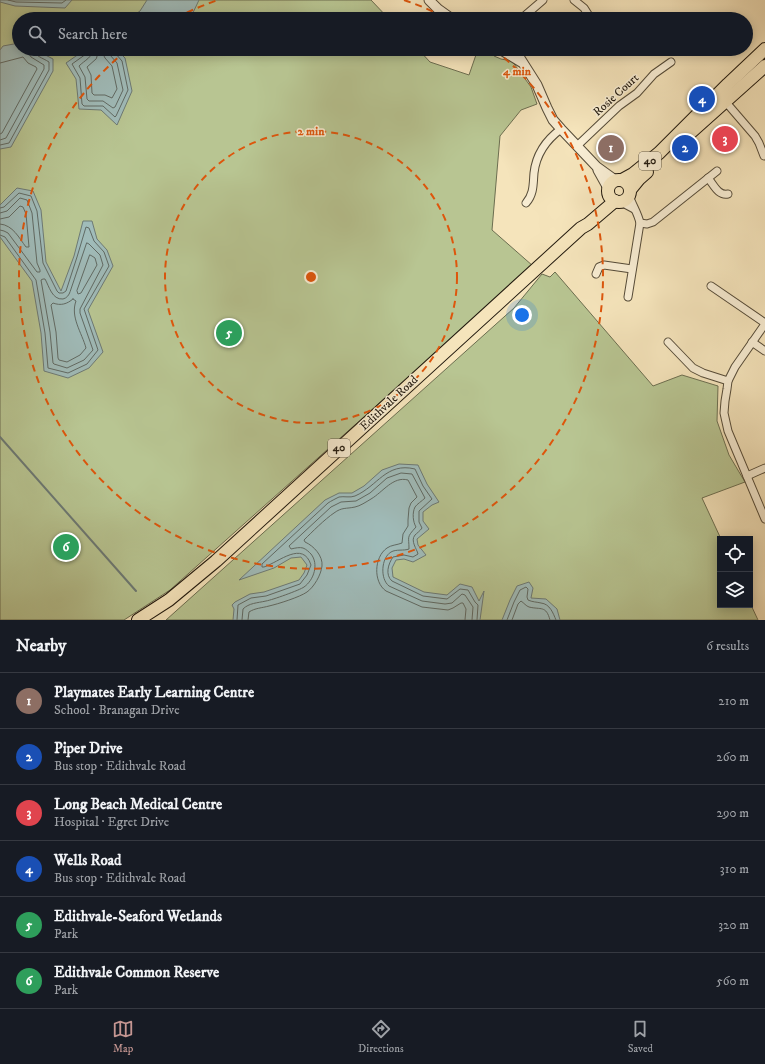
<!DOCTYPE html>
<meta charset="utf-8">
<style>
:root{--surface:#171b24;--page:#242831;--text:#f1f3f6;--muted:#9ea1a6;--line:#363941;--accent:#c59692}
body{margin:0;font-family:"IM FELL DW Pica",serif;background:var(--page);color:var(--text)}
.controls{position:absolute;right:12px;bottom:12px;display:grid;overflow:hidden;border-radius:0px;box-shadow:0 2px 10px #0003}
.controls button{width:36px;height:36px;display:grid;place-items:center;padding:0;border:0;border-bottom:1px solid var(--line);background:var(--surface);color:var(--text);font:20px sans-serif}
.you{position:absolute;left:522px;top:315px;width:14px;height:14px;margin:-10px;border:3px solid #fff;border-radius:50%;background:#1a73e8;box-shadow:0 0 0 6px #1a73e833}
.badge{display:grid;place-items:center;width:26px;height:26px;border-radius:50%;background:var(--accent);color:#fff;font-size:13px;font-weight:700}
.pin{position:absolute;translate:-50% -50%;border:2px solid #fff;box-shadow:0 1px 4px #0006}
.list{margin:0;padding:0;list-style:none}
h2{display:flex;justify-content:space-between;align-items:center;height:52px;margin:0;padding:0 16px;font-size:17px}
h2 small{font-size:13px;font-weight:400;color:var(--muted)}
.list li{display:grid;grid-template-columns:26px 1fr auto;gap:12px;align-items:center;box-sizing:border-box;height:56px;padding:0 16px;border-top:1px solid var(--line)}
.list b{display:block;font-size:15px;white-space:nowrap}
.list p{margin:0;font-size:13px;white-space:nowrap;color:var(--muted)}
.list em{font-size:13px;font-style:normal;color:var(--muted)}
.icon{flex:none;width:22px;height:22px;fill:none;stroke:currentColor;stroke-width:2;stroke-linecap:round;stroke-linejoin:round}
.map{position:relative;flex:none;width:765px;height:620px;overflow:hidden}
.search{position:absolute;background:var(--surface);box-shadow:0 2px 10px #0003;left:12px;right:12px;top:12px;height:44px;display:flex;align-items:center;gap:10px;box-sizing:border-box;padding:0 14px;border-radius:22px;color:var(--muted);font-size:15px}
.sheet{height:388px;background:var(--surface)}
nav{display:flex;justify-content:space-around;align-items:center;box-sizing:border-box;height:56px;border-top:1px solid var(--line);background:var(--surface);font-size:11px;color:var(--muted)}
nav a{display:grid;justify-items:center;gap:2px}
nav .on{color:var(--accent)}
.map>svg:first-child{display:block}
</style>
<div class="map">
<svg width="765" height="620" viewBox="0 0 765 620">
<rect width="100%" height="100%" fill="#f5e4bb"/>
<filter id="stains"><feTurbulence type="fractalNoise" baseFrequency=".005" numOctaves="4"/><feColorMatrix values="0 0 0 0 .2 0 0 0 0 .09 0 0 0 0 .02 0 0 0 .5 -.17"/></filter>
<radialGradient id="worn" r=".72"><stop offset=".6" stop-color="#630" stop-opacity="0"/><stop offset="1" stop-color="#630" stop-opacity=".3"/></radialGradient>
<g fill="#b8c592" stroke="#6c6e50">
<path d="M 0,0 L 371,0 L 389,19 L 19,19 L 19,49 L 418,49 L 430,62 L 469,75 L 478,49 L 491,49 L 494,56 L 501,59 L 512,61 L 531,87 L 537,104 L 521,110 L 500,136 L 492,230 L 533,266 L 170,590 L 124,620 L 0,620 Z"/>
<path d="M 555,272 L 653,386 L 682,375 L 718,386 L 717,421 L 729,455 L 745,482 L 702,498 L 721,539 L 720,605 L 750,605 L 750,603 L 758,620 L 166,620 L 514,308 L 542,274 L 550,277 Z"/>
</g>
<g fill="#a0bcba" stroke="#6d7a75">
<path d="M 0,0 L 72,0 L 65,8 L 15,6 L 0,2 Z"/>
<path d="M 147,0 L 199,0 L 190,19 L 184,19 L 180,17 L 177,19 L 129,19 L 140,11 Z"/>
<path d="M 19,43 L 19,49 L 34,49 L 53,59 L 53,71 L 11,147 L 0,149 L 0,50 L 3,46 Z"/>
<path d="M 86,49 L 116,49 L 125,58 L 132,91 L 117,125 L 101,110 L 79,109 L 76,79 L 66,63 Z"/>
<path d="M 17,188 L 33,191 L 41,210 L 46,262 L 61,291 L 74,256 L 83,221 L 92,221 L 97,239 L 107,250 L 113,266 L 88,310 L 103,352 L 89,368 L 68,378 L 44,371 L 41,333 L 32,281 L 0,237 L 0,205 Z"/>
<path d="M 399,464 L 418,465 L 427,484 L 439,502 L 432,505 L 423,512 L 423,521 L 429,529 L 417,539 L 418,545 L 426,555 L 413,562 L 404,559 L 396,560 L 392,568 L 393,577 L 424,592 L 447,595 L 460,584 L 472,587 L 479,601 L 484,591 L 480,620 L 233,620 L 234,609 L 232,605 L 235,602 L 250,594 L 264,592 L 299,580 L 304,573 L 307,565 L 301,557 L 291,558 L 274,568 L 239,580 L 325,500 L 339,493 L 352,493 L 364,486 L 382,470 Z"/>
<path d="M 529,582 L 533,588 L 531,598 L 546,599 L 557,609 L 560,620 L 502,620 L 510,600 L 517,586 Z"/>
</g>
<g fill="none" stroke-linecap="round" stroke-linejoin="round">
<g stroke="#606a64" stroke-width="1">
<path d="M 8,0 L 16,2 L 62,3 L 66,0"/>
<path d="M 88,49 L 86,54 L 72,64 L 80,78 L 82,104 L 84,106 L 103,106 L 115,117 L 116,116 L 128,90 L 122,61 L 115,53 L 114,49"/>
<path d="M 93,49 C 92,58 85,60 79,66 L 85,77 L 87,99 L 89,101 L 103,101 L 113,108 L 115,107 L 123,90 L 117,63 L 110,55 L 109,49"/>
<path d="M 99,51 L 102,52 L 105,58 L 112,66 L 117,89 L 112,98 L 105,95 L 94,95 L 92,93 L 91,75 L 87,67 L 96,59 Z"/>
<path d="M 0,63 L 23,57 L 28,63 L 36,67 L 37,69 L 2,133 L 0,134"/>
<path d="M 0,140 L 6,138 L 44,69 L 44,65 L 31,57 L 26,49"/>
<path d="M 0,145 L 9,143 L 49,70 L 49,62 C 43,58 34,56 33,49"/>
<path d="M 0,208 L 4,207 L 19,193 L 31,196 L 37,211 L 43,263 L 57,291 L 59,293 L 63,293 L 66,291 L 77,257 L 86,227 L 89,228 L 94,241 L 104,252 L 109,266 L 84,309 L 98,350 L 87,364 L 68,373 L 48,368 L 45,333 L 36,280 L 5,237 L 0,235"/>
<path d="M 0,213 L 7,211 L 20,198 L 27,200 L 32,213 L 37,263 L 40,270 L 40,272 L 37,272 L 8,233 L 4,231 L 0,230"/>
<path d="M 0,219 L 9,217 L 20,206 L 23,207 L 26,214 L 29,247 L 26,247 C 19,238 13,225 0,224"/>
<path d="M 87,243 L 89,244 L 100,255 L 103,265 L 80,309 L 80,313 L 93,350 L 84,360 L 67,368 L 54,364 L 53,363 L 50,332 L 41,280 L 43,279 L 45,279 C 49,286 52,300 63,299 C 67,298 69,295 70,292 Z"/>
<path d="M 90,255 L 92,256 L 95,258 L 97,265 L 81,293 L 78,294 L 77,291 Z"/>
<path d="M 73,299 L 76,301 C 70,317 82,333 86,348 L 80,355 L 67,362 L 59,360 L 58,358 L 56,332 L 51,305 L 53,303 C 61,306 67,304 73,299 Z"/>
<path d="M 237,620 L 238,605 L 251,598 L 266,596 L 300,584 L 307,575 L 311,565 C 303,540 279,562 264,567 L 262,567 L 262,564 L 328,503 C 331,501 335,499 339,497 C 344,496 350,498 355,496 C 378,486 386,462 415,469 L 423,486 L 432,499 L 419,511 L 419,522 L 422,528 C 420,531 417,533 415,535 C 410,541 417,549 418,554 L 413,557 L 404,555 L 393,557 C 388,564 385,575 392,581 L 423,596 L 447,599 L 460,589 L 468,590 L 475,602 L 478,605 L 477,620"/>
<path d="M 242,620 L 243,609 C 249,603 257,603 266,601 C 272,600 300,590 304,587 C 314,580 319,564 311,554 C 309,552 306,549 303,548 C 300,547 295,548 291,549 L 289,546 L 331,507 L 341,502 L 356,501 L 370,493 L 387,478 L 401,473 L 412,474 L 425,498 C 422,501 417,504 415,507 C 412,513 413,522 416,527 C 406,538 409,536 409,549 C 404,551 396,549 391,552 C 381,558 380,579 389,586 L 422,601 L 445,604 L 452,603 L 462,594 L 465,595 L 473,607 L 472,620"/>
<path d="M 248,620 L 249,612 C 255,608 262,608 269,606 C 278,604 300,597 307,592 C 314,587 321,575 322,566 C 323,556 314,546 305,542 L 304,540 C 312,532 325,519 334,513 C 342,507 346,509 355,507 C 360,506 366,502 371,499 C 383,492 393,476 408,480 L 417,497 L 411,503 L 409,508 L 408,520 L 408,526 L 403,534 L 402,543 C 397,545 391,545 387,548 C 374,557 373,582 386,591 L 422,607 L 448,610 L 453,608 L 461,603 L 463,603 L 466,609 L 465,620"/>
<path d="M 507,620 L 514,602 L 520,590 L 526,587 L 528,589 L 527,597 L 528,600 C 532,602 537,602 541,603 C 550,604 553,613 556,620"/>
<path d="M 512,620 L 518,604 L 521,601 C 524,603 526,606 529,607 C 541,610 546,605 550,620"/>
</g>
<path stroke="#6d7a75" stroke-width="2" d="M 0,437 L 136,591"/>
<defs>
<g id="minor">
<path d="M 574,0 L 584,8 L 591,19"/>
<path d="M 521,19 L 543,0"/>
<path d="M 724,100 L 755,136 L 759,143 L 764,156"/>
<path d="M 577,146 L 619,106 L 637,93 L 654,74 L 671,62"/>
<path d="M 708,178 C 714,185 718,196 728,194"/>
<path d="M 621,202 L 634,209"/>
<path d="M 526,203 C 534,194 533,184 534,173 C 536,155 546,140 561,129"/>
<path d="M 640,223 L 647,224 L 653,222 L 717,171"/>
<path d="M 596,274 L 599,267 L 604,265 L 632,269"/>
<path d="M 711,286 L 765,323"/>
<path d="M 628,297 L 640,223 C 638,213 632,205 629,195"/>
<path d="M 765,324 L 735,367 L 728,381 L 727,389 L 725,401 L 724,413 L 728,431 L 765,519"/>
<path d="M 668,342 L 693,368 L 703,373 L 728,381"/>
<path d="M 752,342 L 765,351"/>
<path d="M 747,476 L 765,468"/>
</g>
<g id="tertiary">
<path d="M 429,0 L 438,9 L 452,19"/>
<path d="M 513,49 L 518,55 L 537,85 L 547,108 L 553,120 L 561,129 L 597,167 L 615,180"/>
<path d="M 503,51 L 521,62"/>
<path d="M 598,170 L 608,188"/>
</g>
<g id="trunk">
<path d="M 680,142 L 765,66"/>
<circle cx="619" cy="191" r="11"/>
<path d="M 622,180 L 633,174 L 659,153 L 728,84 L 765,49"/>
<path d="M 630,190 L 639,179 L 647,172"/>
<path d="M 138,620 L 169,600 L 216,561 L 581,228 L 588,224 L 615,201"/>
</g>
</defs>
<use href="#minor" stroke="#554b38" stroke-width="9"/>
<use href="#tertiary" stroke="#554b38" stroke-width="11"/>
<use href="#trunk" stroke="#20180d" stroke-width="14"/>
<use href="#minor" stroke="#f8edd3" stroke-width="7"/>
<use href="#tertiary" stroke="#f8edd3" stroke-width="9"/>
<use href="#trunk" stroke="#f5e4bb" stroke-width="12"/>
</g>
<g fill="none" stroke="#de560c" stroke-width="2" stroke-dasharray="7 5">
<circle cx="311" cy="277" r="146"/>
<path d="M176 18A292 292 0 0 1 218 0M404 0A292 292 0 0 1 446 18M495 50A292 292 0 1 1 127 50"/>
</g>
<g text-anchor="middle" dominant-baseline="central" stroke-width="3" stroke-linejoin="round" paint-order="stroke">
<g fill="#f8edd3" stroke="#615848" stroke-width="1">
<rect x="639" y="152" width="22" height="18" rx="3"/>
<rect x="328" y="439" width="22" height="18" rx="3"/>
</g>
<g font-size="11" font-weight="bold" fill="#20180d">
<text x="650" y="161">40</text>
<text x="339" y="448">40</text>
</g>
<g font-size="12" fill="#20180d" stroke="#f8edd3">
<text transform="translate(616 95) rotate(-42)">Rosie Court</text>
<text transform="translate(389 403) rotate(-43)">Edithvale Road</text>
</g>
</g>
<circle cx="311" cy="277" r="6" fill="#de560c" stroke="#f8edd3" stroke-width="2"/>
<g font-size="12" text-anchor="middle" font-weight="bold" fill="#de560c" stroke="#f8edd3" stroke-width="3" stroke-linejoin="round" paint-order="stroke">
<text x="517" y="75">4 min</text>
<text x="311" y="135">2 min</text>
</g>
<rect width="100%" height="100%" filter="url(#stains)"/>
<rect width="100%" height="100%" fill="url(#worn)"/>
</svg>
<div class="controls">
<button><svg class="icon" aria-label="locate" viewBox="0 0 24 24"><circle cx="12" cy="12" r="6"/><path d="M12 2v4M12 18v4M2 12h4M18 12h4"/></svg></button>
<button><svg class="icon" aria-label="layers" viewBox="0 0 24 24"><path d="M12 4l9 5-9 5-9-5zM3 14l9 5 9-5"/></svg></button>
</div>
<div class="you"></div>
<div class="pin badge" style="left:611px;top:148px;background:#8d6e63">1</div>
<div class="pin badge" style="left:685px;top:148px;background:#1a4fb4">2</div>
<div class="pin badge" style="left:725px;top:139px;background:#e0444e">3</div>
<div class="pin badge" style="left:702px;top:99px;background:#1a4fb4">4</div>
<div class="pin badge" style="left:229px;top:333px;background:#2e9e5b">5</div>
<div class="pin badge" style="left:66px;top:547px;background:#2e9e5b">6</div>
<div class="search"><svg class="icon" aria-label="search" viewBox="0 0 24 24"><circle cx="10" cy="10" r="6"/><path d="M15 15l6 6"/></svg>Search here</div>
</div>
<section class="sheet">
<h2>Nearby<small>6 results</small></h2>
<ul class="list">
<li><span class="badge" style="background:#8d6e63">1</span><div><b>Playmates Early Learning Centre</b><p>School · Branagan Drive</p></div><em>210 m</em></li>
<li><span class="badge" style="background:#1a4fb4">2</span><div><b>Piper Drive</b><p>Bus stop · Edithvale Road</p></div><em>260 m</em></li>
<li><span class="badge" style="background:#e0444e">3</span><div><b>Long Beach Medical Centre</b><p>Hospital · Egret Drive</p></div><em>290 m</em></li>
<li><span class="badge" style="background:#1a4fb4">4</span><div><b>Wells Road</b><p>Bus stop · Edithvale Road</p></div><em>310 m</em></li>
<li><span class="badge" style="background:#2e9e5b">5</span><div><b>Edithvale-Seaford Wetlands</b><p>Park</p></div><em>320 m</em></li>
<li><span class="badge" style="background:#2e9e5b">6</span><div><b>Edithvale Common Reserve</b><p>Park</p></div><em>560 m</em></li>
</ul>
</section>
<nav>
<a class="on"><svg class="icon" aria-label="map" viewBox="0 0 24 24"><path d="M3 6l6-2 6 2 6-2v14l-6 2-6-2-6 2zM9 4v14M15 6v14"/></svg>Map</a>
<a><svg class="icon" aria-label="directions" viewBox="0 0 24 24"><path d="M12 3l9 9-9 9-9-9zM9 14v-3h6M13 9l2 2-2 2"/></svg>Directions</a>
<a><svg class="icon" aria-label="saved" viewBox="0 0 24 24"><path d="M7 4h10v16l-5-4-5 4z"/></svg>Saved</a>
</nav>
